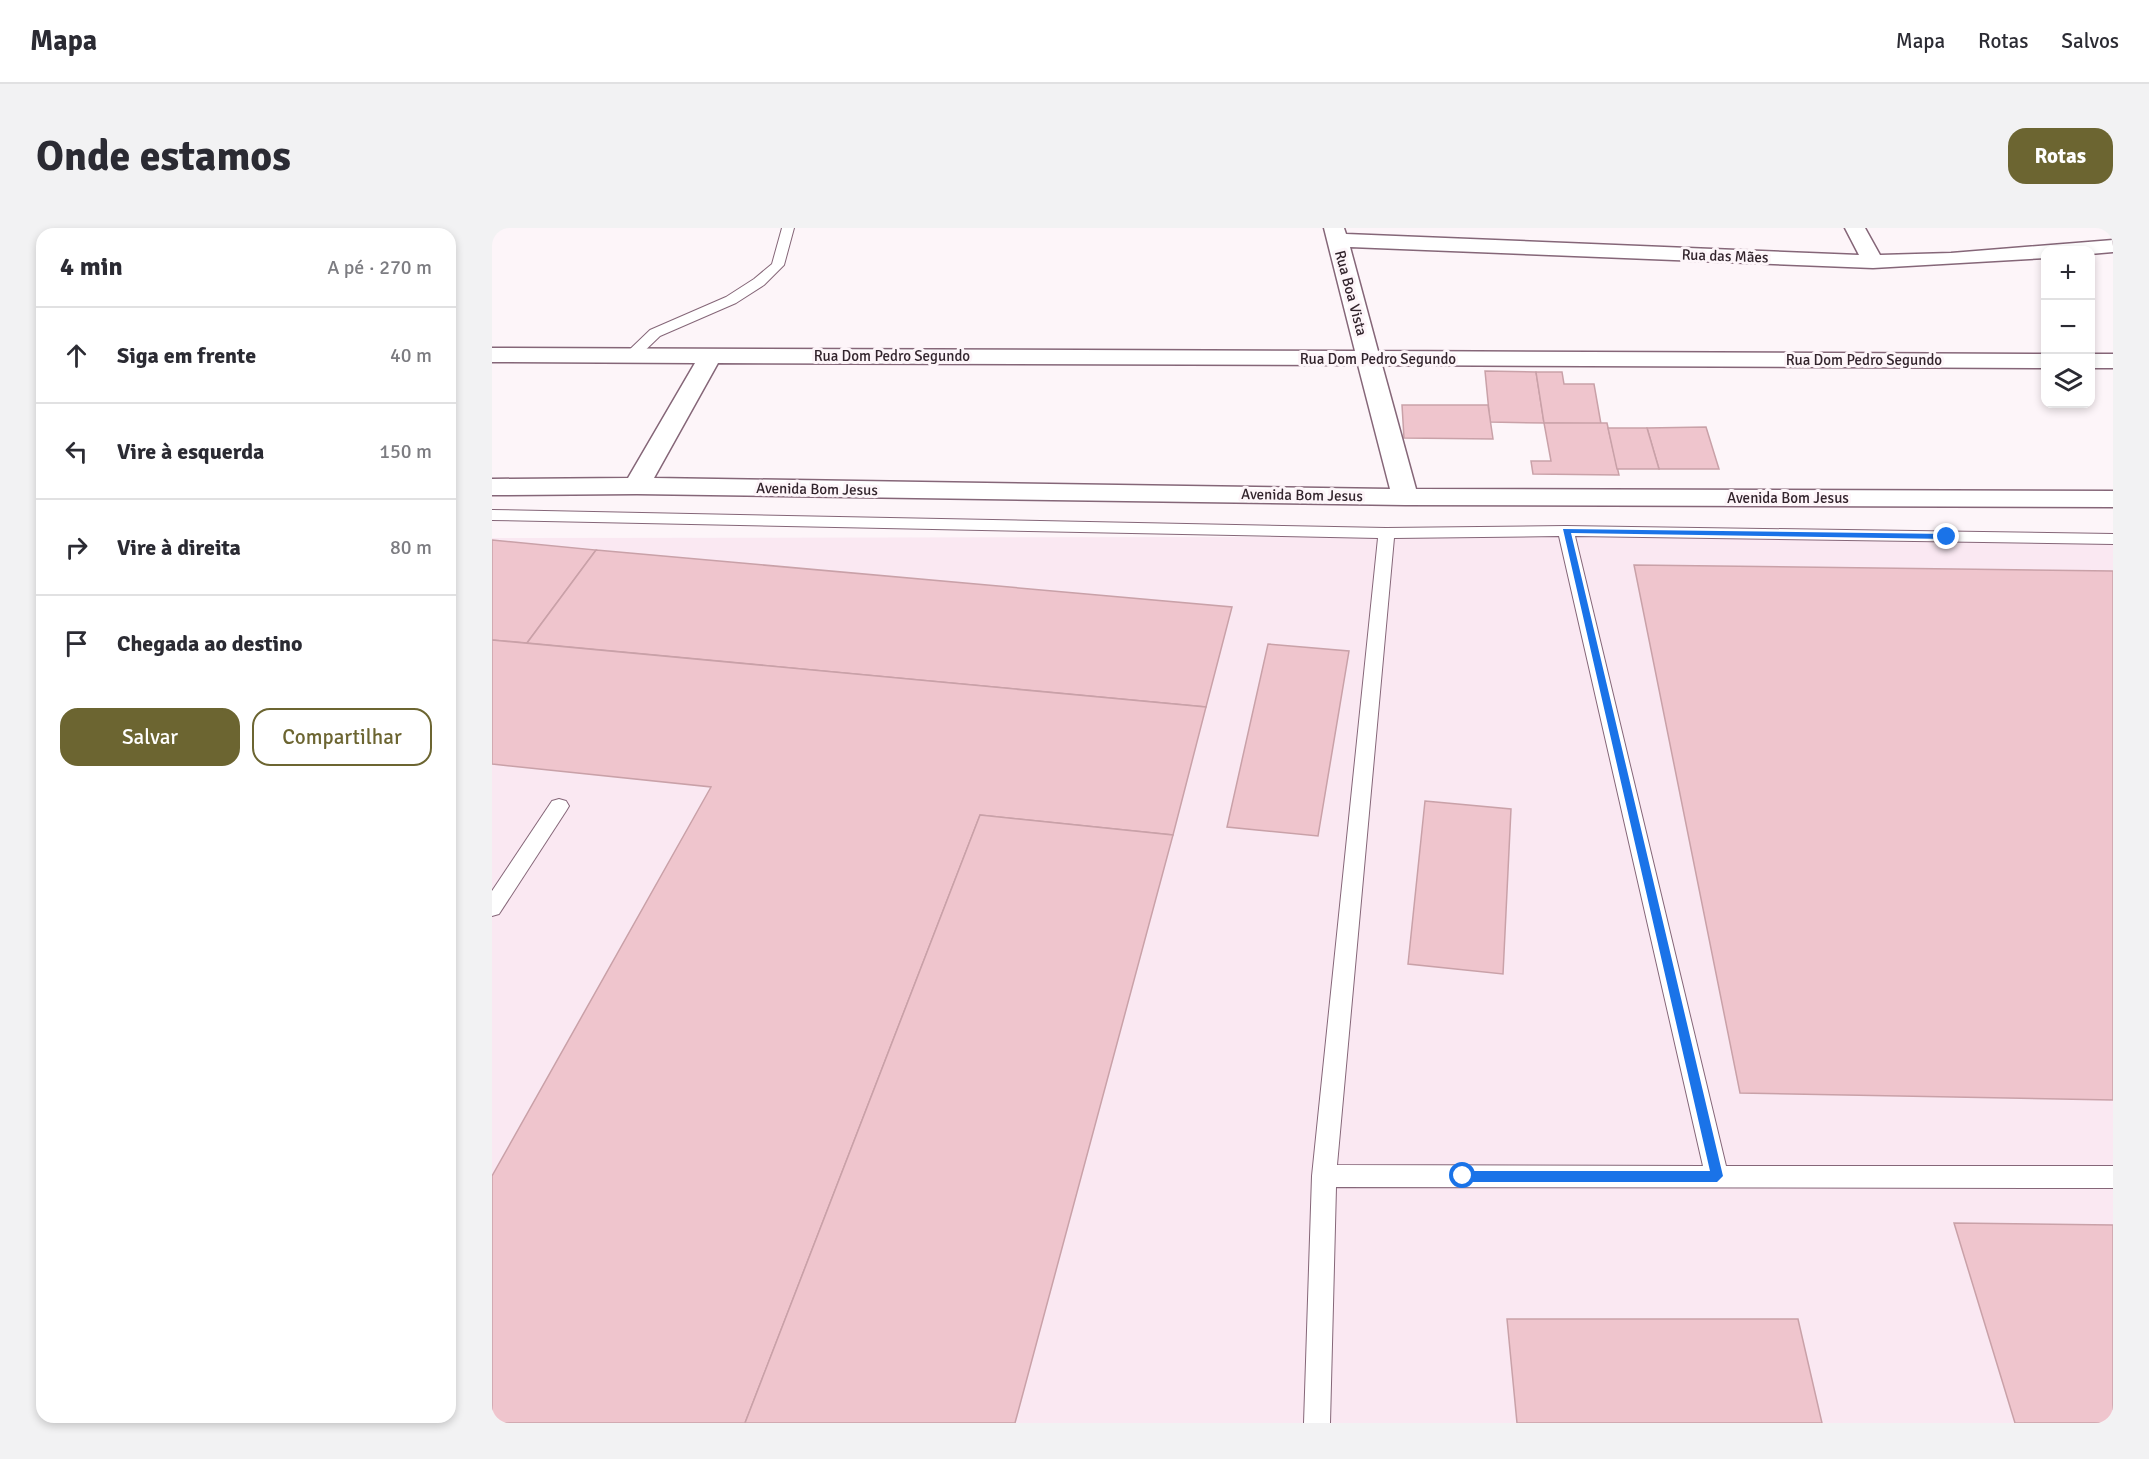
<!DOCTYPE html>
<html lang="pt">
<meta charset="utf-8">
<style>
:root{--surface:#fff;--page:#f2f2f3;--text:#2b2b33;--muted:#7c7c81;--line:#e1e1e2;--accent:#6c6531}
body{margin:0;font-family:Signika,sans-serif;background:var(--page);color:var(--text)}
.controls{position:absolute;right:18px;top:18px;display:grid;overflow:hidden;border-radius:12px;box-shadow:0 3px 9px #0003}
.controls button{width:54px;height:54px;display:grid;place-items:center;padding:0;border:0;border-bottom:2px solid var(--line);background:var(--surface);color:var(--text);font:30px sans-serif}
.stop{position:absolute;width:18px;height:18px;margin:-14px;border:4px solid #1a73e8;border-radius:50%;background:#fff}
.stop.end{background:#1a73e8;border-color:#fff;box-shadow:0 2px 6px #0008}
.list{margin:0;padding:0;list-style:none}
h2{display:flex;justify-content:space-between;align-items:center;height:78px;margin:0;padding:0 24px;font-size:26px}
h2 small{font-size:20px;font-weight:400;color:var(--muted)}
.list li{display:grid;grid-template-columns:39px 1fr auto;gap:18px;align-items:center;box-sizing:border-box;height:96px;padding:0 24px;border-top:2px solid var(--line)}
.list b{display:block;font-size:22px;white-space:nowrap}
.list em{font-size:20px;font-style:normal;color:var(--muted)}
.actions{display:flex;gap:12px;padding:18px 24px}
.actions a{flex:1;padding:14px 0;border:2px solid var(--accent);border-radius:18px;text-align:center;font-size:21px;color:var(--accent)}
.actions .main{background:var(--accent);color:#fff}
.icon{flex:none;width:33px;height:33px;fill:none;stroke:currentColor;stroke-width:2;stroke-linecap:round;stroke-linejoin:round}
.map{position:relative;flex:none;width:1621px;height:1195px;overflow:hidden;border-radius:18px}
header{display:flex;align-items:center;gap:36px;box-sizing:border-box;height:84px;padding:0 30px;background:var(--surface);border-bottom:2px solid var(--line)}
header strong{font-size:28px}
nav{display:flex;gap:33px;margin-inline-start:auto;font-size:21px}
.intro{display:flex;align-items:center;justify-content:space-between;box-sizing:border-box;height:144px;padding:0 36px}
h1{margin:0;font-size:42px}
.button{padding:15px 27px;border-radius:18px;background:var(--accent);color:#fff;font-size:21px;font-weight:700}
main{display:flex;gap:36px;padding:0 36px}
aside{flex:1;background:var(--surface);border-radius:18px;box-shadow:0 3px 9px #0003}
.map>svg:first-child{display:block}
</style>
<header>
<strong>Mapa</strong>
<nav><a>Mapa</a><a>Rotas</a><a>Salvos</a></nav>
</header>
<div class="intro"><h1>Onde estamos</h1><a class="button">Rotas</a></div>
<main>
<aside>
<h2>4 min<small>A pé · 270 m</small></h2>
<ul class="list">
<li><svg class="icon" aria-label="ahead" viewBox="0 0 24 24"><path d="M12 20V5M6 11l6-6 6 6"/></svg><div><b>Siga em frente</b></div><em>40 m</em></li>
<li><svg class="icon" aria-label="left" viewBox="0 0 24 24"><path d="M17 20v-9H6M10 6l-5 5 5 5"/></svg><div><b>Vire à esquerda</b></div><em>150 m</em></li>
<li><svg class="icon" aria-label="right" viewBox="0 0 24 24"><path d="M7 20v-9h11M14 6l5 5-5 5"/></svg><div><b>Vire à direita</b></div><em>80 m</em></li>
<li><svg class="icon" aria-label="arrive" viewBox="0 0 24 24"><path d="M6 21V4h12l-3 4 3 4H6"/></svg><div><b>Chegada ao destino</b></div></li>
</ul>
<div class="actions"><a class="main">Salvar</a><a>Compartilhar</a></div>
</aside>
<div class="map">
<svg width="1621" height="1195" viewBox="0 0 1621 1195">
<rect width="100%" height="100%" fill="#fdf5f9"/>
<path fill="#fae8f2" d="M 1621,308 L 1621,1195 L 0,1195 L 0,310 Z"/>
<g fill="#efc5cd" stroke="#c9a1a8" stroke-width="1.5">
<path d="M 993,143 L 1044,144 L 1052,195 L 998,194 Z"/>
<path d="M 1044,144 L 1070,144 L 1072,156 L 1102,156 L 1109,196 L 1052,195 Z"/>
<path d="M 910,177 L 996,177 L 1001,211 L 912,210 Z"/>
<path d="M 1052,195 L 1115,195 L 1127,247 L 1041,246 L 1039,233 L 1059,233 Z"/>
<path d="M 1214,199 L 1227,241 L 1167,241 L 1155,200 Z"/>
<path d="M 1116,200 L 1155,200 L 1167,241 L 1125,241 Z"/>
<path d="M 0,312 L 104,322 L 35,415 L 0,412 Z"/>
<path d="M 104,322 L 740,379 L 714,479 L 35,415 Z"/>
<path d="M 1142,337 L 1621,343 L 1621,872 L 1248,865 Z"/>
<path d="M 0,412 L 714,479 L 681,607 L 488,587 L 253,1195 L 0,1195 L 0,948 L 219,559 L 0,536 Z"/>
<path d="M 776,416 L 857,423 L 826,608 L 735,599 Z"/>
<path d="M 933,573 L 1019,581 L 1011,746 L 916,736 Z"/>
<path d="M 488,587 L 681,607 L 523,1195 L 253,1195 Z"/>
<path d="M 1462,995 L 1621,997 L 1621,1195 L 1523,1195 Z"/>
<path d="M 1015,1091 L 1306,1091 L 1330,1195 L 1025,1195 Z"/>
</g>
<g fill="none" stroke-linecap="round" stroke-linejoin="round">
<defs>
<g id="lane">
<path d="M 290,0 L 302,0 L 292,37 L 272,57 L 244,75 L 168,108 L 143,132 L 133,132 L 131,129 L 133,126 L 158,102 L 234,69 L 262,51 L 280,36 Z"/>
<path d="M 0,282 L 894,300 L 1074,298 L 1621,306 L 1621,316 L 1083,308 L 1234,938 L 1621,938 L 1621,960 L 844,959 L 838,1195 L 812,1195 L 820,948 L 886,310 L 0,292 ZM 1067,308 L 1211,938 L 845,937 L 902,310 Z"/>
<path d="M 67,571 L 74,573 L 77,578 L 74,583 L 7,686 L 0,688 L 0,663 L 60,573 Z"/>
</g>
<g id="street">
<path d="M 832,0 L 852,0 L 854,6 L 1367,27 L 1353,0 L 1373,0 L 1388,27 L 1459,25 L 1621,12 L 1621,24 L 1598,26 L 1598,22 L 1554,22 L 1554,30 L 1381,40 L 858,19 L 886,123 L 1554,126 L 1554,140 L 890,137 L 924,261 L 1621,263 L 1621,279 L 913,277 L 145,266 L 0,267 L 0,251 L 136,250 L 203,135 L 0,134 L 0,120 L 863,123 ZM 226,135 L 866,137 L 898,261 L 162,250 Z"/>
<rect x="1598" y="126" width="23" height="14"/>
</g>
</defs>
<use href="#lane" stroke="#856678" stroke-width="2"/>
<use href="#street" stroke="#856678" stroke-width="3"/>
<use href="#lane" fill="#fff" fill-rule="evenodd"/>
<use href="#street" fill="#fff" fill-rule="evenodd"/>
</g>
<path fill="#1a73e8" d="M 1071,301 L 1455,306 L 1459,309 L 1455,311 L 1079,305 L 1231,948 L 1225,954 L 971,954 L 965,948 L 971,943 L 1218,943 Z"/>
<g text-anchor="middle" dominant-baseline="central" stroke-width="6" stroke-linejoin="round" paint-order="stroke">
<g font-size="15" fill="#32242c" stroke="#fdf5f9">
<text transform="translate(1233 28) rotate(2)">Rua das Mães</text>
<text transform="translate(859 65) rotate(75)">Rua Boa Vista</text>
<text x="400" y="128">Rua Dom Pedro Segundo</text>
<text x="886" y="131">Rua Dom Pedro Segundo</text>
<text x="1372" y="132">Rua Dom Pedro Segundo</text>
<text transform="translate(325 261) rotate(1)">Avenida Bom Jesus</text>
<text transform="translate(810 267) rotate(1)">Avenida Bom Jesus</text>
<text x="1296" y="270">Avenida Bom Jesus</text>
</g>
</g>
</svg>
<div class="controls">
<button>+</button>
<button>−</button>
<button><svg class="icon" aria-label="layers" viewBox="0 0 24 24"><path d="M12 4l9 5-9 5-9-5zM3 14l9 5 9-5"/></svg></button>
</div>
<div class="stop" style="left:971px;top:948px"></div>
<div class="stop end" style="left:1455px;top:309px"></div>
</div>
</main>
